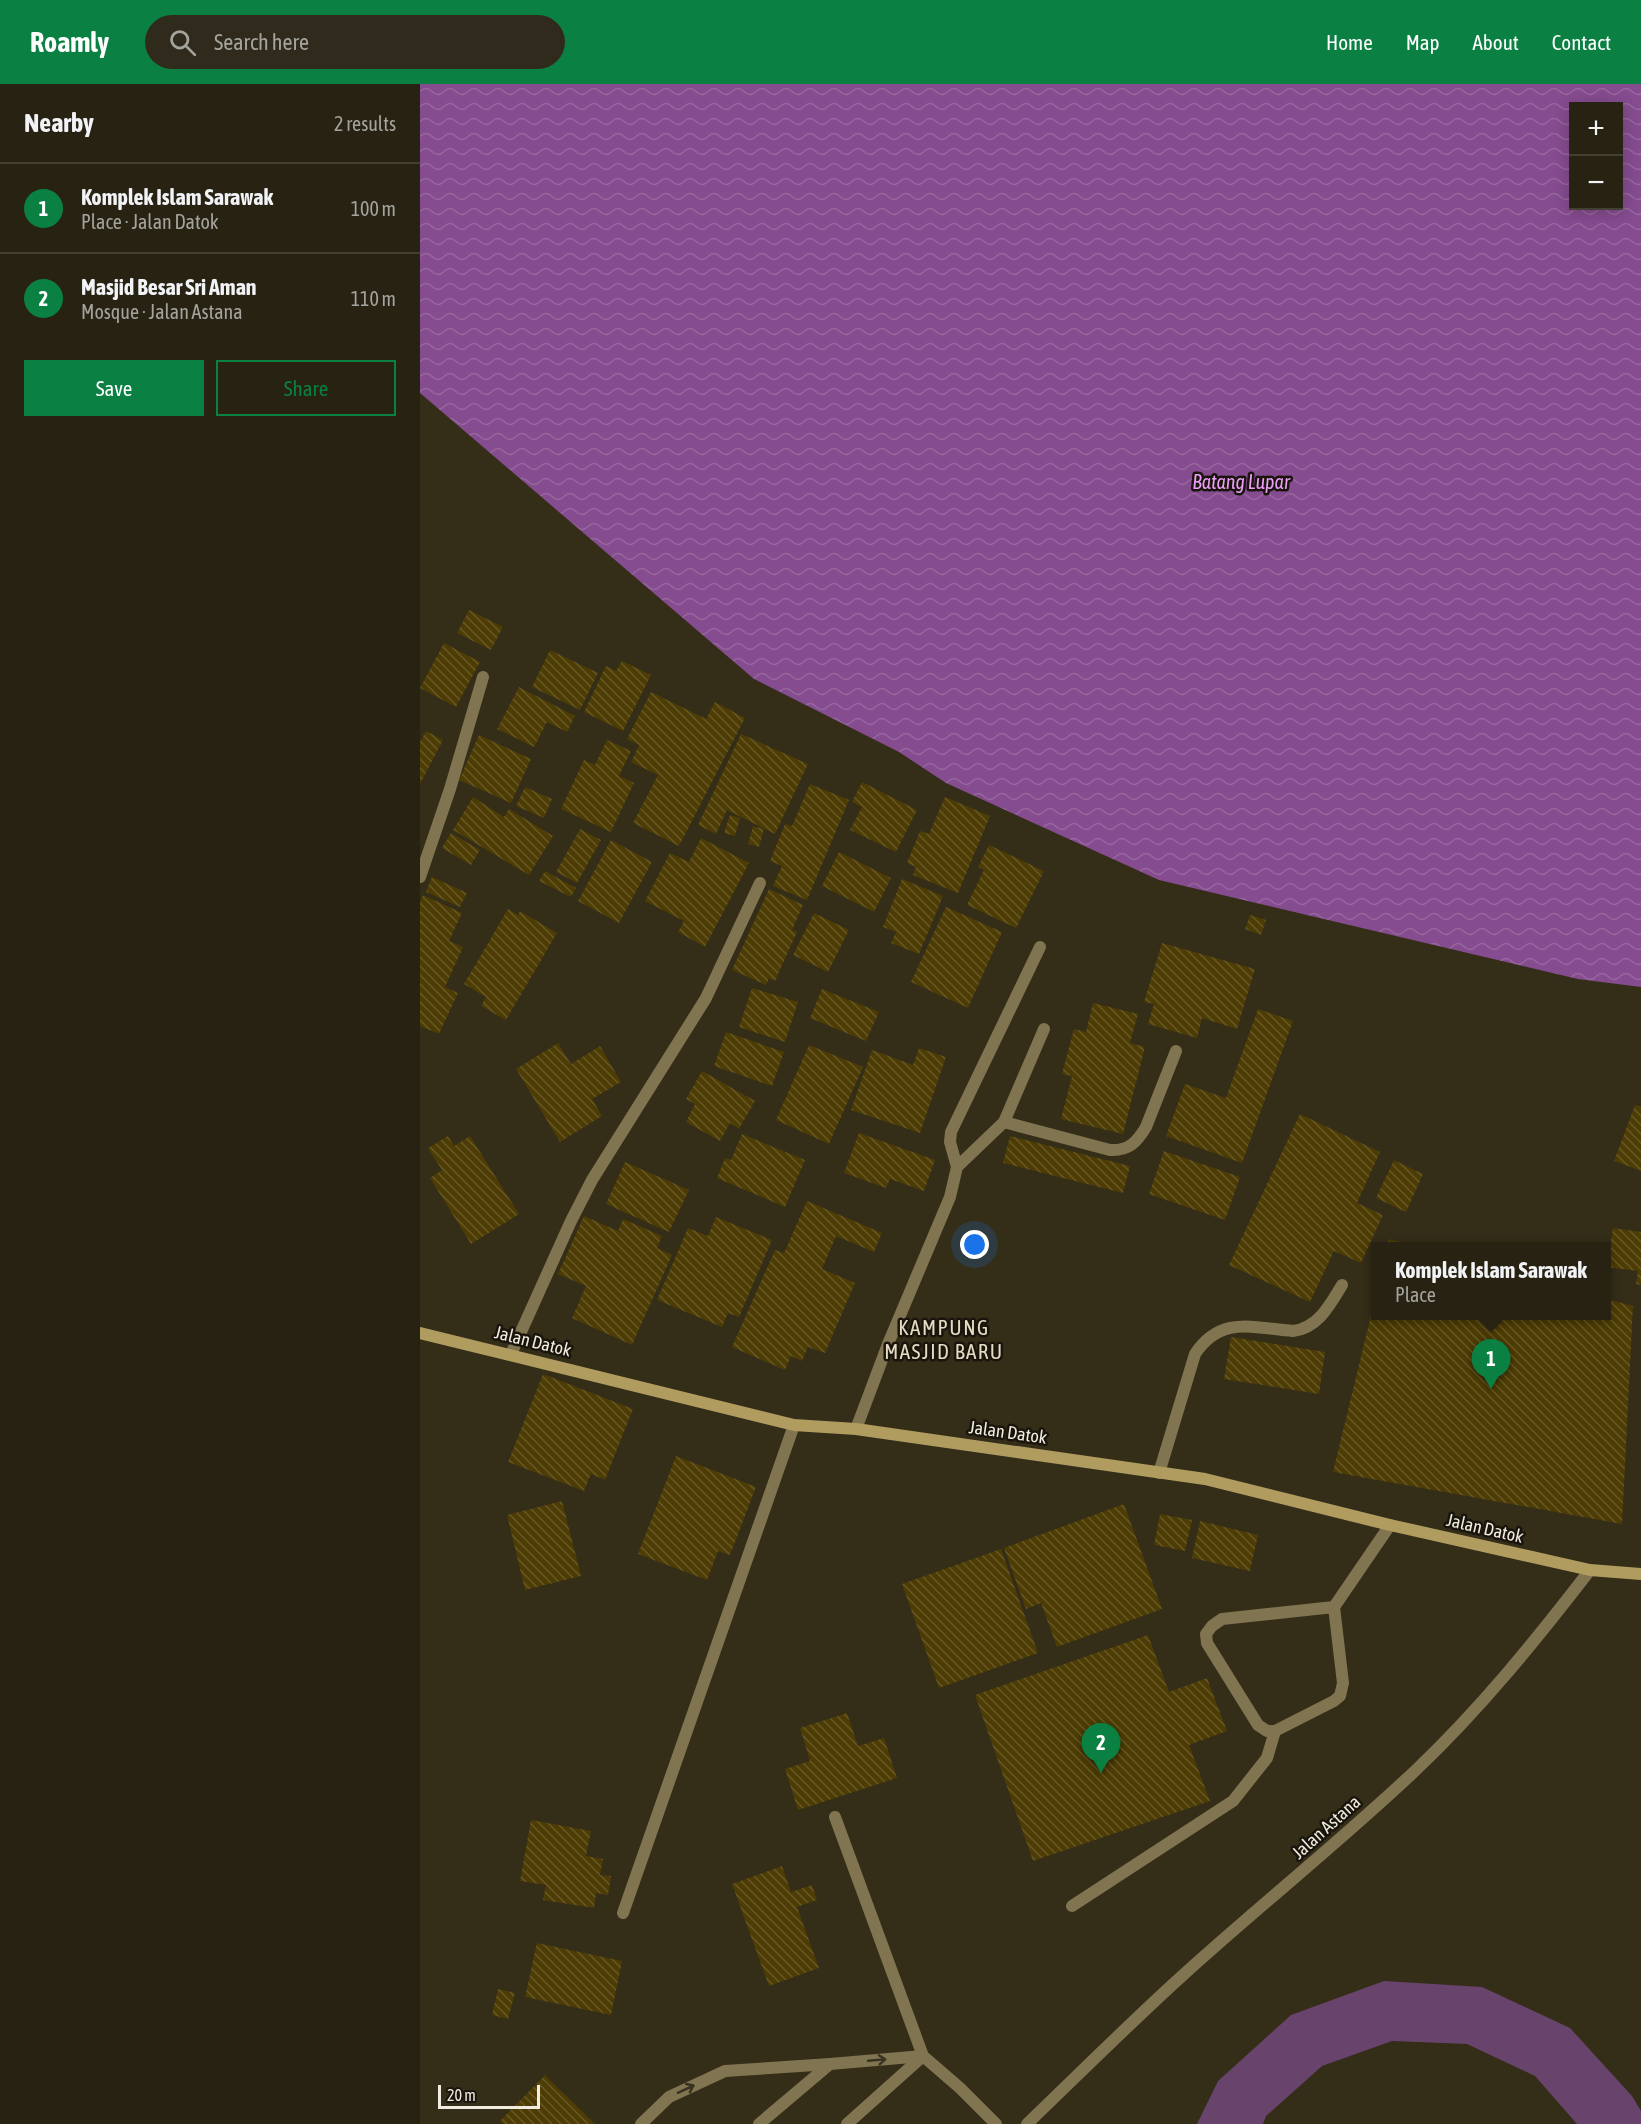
<!DOCTYPE html>
<meta charset="utf-8">
<style>
:root{--surface:#272212;--page:#2f2a1b;--text:#f1f3f6;--muted:#a4a49f;--line:#433f32;--accent:#0b8043}
body{margin:0;font-family:"Asap Condensed",sans-serif;background:var(--page);color:var(--text)}
.controls{position:absolute;right:18px;top:18px;display:grid;overflow:hidden;border-radius:0px;box-shadow:0 3px 15px #0003}
.controls button{width:54px;height:54px;display:grid;place-items:center;padding:0;border:0;border-bottom:2px solid var(--line);background:var(--surface);color:var(--text);font:30px sans-serif}
.scale{position:absolute;left:18px;bottom:15px;width:102px;box-sizing:border-box;padding-left:6px;border:3px solid #f1ece0;border-top:0;font-size:16px;line-height:21px;white-space:nowrap;color:#f1ece0;-webkit-text-stroke:4px #19150c;paint-order:stroke}
.you{position:absolute;left:555px;top:1161px;width:21px;height:21px;margin:-15px;border:4px solid #fff;border-radius:50%;background:#1a73e8;box-shadow:0 0 0 9px #1a73e833}
.badge{display:grid;place-items:center;width:39px;height:39px;border-radius:50%;background:var(--accent);color:#fff;font-size:20px;font-weight:700}
.pin{position:absolute;translate:-50% -50px;filter:drop-shadow(0 2px 3px #0008)}
.pin::after{content:'';position:absolute;top:32px;width:21px;height:18px;background:inherit;clip-path:polygon(0 0,100% 0,50% 100%)}
.popup{position:absolute;left:951px;top:1158px;width:240px;height:78px;box-sizing:border-box;display:grid;place-content:center;border-radius:0px;background:var(--surface);filter:drop-shadow(0 2px 4px #0005);font-size:20px;white-space:nowrap;color:var(--muted)}
.popup b{font-size:22px;color:var(--text)}
.popup::after{content:'';position:absolute;left:50%;top:100%;margin-left:-12px;border:12px solid transparent;border-top-color:var(--surface)}
.list{margin:0;padding:0;list-style:none}
h2{display:flex;justify-content:space-between;align-items:center;height:78px;margin:0;padding:0 24px;font-size:26px}
h2 small{font-size:20px;font-weight:400;color:var(--muted)}
.list li{display:grid;grid-template-columns:39px 1fr auto;gap:18px;align-items:center;box-sizing:border-box;height:90px;padding:0 24px;border-top:2px solid var(--line)}
.list b{display:block;font-size:22px;white-space:nowrap}
.list p{margin:0;font-size:20px;white-space:nowrap;color:var(--muted)}
.list em{font-size:20px;font-style:normal;color:var(--muted)}
.actions{display:flex;gap:12px;padding:18px 24px}
.actions a{flex:1;padding:14px 0;border:2px solid var(--accent);border-radius:0px;text-align:center;font-size:21px;color:var(--accent)}
.actions .main{background:var(--accent);color:#fff}
.icon{flex:none;width:33px;height:33px;fill:none;stroke:currentColor;stroke-width:2;stroke-linecap:round;stroke-linejoin:round}
.map{position:relative;flex:none;width:1221px;height:2040px;overflow:hidden}
header{display:flex;align-items:center;gap:36px;box-sizing:border-box;height:84px;padding:0 30px;background:var(--accent);color:#fff}
header strong{font-size:28px}
nav{display:flex;gap:33px;margin-inline-start:auto;font-size:21px}
.search{width:420px;height:54px;background:var(--page);display:flex;align-items:center;gap:15px;box-sizing:border-box;padding:0 21px;border-radius:33px;color:var(--muted);font-size:22px}
main{display:flex}
aside{flex:1;background:var(--surface)}
.map>svg:first-child{display:block}
</style>
<header>
<strong>Roamly</strong>
<div class="search"><svg class="icon" aria-label="search" viewBox="0 0 24 24"><circle cx="10" cy="10" r="6"/><path d="M15 15l6 6"/></svg>Search here</div>
<nav><a>Home</a><a>Map</a><a>About</a><a>Contact</a></nav>
</header>
<main>
<aside>
<h2>Nearby<small>2 results</small></h2>
<ul class="list">
<li><span class="badge">1</span><div><b>Komplek Islam Sarawak</b><p>Place · Jalan Datok</p></div><em>100 m</em></li>
<li><span class="badge">2</span><div><b>Masjid Besar Sri Aman</b><p>Mosque · Jalan Astana</p></div><em>110 m</em></li>
</ul>
<div class="actions"><a class="main">Save</a><a>Share</a></div>
</aside>
<div class="map">
<svg width="1221" height="2040" viewBox="0 0 1221 2040">
<defs>
<pattern id="water-waves" width="16" height="10" patternUnits="userSpaceOnUse" patternTransform="scale(1.5)"><rect width="16" height="10" fill="#854c8f"/><path d="M0 5q4-4 8 0t8 0" fill="none" stroke="#97669e"/></pattern>
<pattern id="building-back-hatch" width="6" height="6" patternUnits="userSpaceOnUse" patternTransform="scale(1.5)"><rect width="6" height="6" fill="#4d3c03"/><path d="M-1 5l2 2M0 0l6 6M5-1l2 2" fill="none" stroke="#675827"/></pattern>
</defs>
<rect width="100%" height="100%" fill="#342d18"/>
<path fill="#68446d" d="M 964,1897 L 1062,1903 L 1150,1944 L 1212,2012 L 1221,2027 L 1221,2040 L 1157,2040 L 1115,1992 L 1047,1960 L 972,1957 L 902,1982 L 846,2032 L 843,2040 L 777,2040 L 798,1997 L 871,1931 Z"/>
<path fill="url(#water-waves)" fill-rule="evenodd" d="M 0,0 L 1221,0 L 1221,903 L 1158,895 L 739,796 L 526,699 L 479,668 L 334,595 L 0,309 ZM 1154,22 L 1198,22 L 1198,122 L 1154,122 Z"/>
<g fill="url(#building-back-hatch)">
<path d="M 49,526 L 83,543 L 71,566 L 37,549 Z"/>
<path d="M 24,559 L 60,578 L 36,623 L 0,604 Z"/>
<path d="M 130,566 L 178,589 L 160,626 L 112,603 Z"/>
<path d="M 202,577 L 231,591 L 203,647 L 164,628 L 186,582 L 196,587 Z"/>
<path d="M 99,603 L 155,632 L 147,648 L 127,638 L 114,663 L 77,645 Z"/>
<path d="M 231,608 L 286,635 L 295,618 L 325,634 L 259,762 L 213,739 L 238,691 L 211,678 L 219,661 L 207,655 Z"/>
<path d="M 6,647 L 23,656 L 0,700 L 0,658 Z"/>
<path d="M 321,650 L 388,680 L 355,750 L 307,726 L 296,750 L 278,741 Z"/>
<path d="M 59,651 L 111,675 L 91,719 L 39,696 Z"/>
<path d="M 187,656 L 211,667 L 199,692 L 214,699 L 191,748 L 141,725 L 164,676 L 175,681 Z"/>
<path d="M 442,698 L 497,726 L 476,768 L 430,746 L 442,723 L 432,718 Z"/>
<path d="M 390,700 L 429,716 L 387,816 L 353,802 L 362,782 L 350,777 L 365,740 L 372,742 Z"/>
<path d="M 105,703 L 132,715 L 124,734 L 96,722 Z"/>
<path d="M 53,713 L 84,733 L 89,725 L 133,752 L 109,791 L 33,746 Z"/>
<path d="M 525,713 L 570,732 L 538,809 L 493,791 L 496,783 L 487,779 L 500,747 L 509,750 Z"/>
<path d="M 310,731 L 320,734 L 315,752 L 304,749 Z"/>
<path d="M 333,742 L 344,745 L 339,763 L 328,760 Z"/>
<path d="M 160,745 L 181,756 L 157,799 L 136,788 Z"/>
<path d="M 31,749 L 60,766 L 51,781 L 22,764 Z"/>
<path d="M 281,754 L 329,779 L 285,863 L 258,848 L 264,837 L 225,817 L 250,769 L 269,778 Z"/>
<path d="M 191,756 L 232,778 L 199,839 L 158,817 Z"/>
<path d="M 569,761 L 624,787 L 596,844 L 547,821 L 564,786 L 558,783 Z"/>
<path d="M 419,768 L 471,794 L 454,828 L 402,802 Z"/>
<path d="M 125,787 L 156,804 L 151,813 L 119,797 Z"/>
<path d="M 12,793 L 47,809 L 40,823 L 6,808 Z"/>
<path d="M 482,795 L 523,812 L 499,870 L 471,859 L 476,848 L 463,843 Z"/>
<path d="M 349,805 L 383,821 L 372,846 L 377,848 L 355,897 L 349,894 L 346,901 L 312,886 Z"/>
<path d="M 3,811 L 42,829 L 29,857 L 43,863 L 25,903 L 38,909 L 19,950 L 0,942 L 0,818 Z"/>
<path d="M 526,823 L 582,848 L 548,924 L 491,898 Z"/>
<path d="M 88,825 L 98,831 L 100,827 L 137,849 L 86,936 L 61,922 L 66,913 L 44,900 Z"/>
<path d="M 394,829 L 429,846 L 408,888 L 373,871 Z"/>
<path d="M 830,831 L 846,836 L 841,851 L 825,845 Z"/>
<path d="M 742,859 L 835,885 L 817,945 L 782,934 L 777,954 L 728,940 L 734,920 L 724,918 Z"/>
<path d="M 332,904 L 378,918 L 365,958 L 319,943 Z"/>
<path d="M 402,905 L 459,928 L 446,957 L 390,934 Z"/>
<path d="M 673,919 L 718,930 L 710,959 L 725,963 L 703,1050 L 641,1035 L 652,992 L 642,990 L 654,945 L 666,948 Z"/>
<path d="M 838,925 L 873,937 L 822,1079 L 746,1052 L 765,1000 L 806,1014 Z"/>
<path d="M 306,948 L 364,968 L 352,1002 L 294,982 Z"/>
<path d="M 138,959 L 151,980 L 180,962 L 201,998 L 172,1015 L 182,1032 L 140,1058 L 96,985 Z"/>
<path d="M 389,961 L 443,983 L 409,1060 L 356,1036 Z"/>
<path d="M 499,964 L 526,973 L 500,1049 L 431,1026 L 452,966 L 493,981 Z"/>
<path d="M 282,987 L 335,1017 L 319,1045 L 310,1039 L 300,1057 L 266,1038 L 275,1020 L 266,1015 Z"/>
<path d="M 1215,1021 L 1221,1023 L 1221,1087 L 1194,1077 Z"/>
<path d="M 880,1030 L 960,1068 L 937,1119 L 963,1131 L 941,1179 L 914,1167 L 890,1218 L 809,1181 Z"/>
<path d="M 439,1049 L 515,1076 L 504,1107 L 470,1095 L 466,1104 L 424,1089 Z"/>
<path d="M 322,1050 L 385,1076 L 365,1123 L 297,1094 L 305,1074 L 311,1076 Z"/>
<path d="M 28,1052 L 34,1062 L 50,1052 L 99,1130 L 51,1160 L 10,1094 L 22,1086 L 8,1064 Z"/>
<path d="M 590,1052 L 710,1082 L 703,1109 L 583,1079 Z"/>
<path d="M 744,1067 L 820,1093 L 805,1136 L 729,1110 Z"/>
<path d="M 974,1076 L 1003,1090 L 986,1128 L 956,1114 Z"/>
<path d="M 205,1078 L 269,1106 L 249,1148 L 186,1120 Z"/>
<path d="M 387,1117 L 462,1149 L 454,1168 L 416,1152 L 402,1185 L 435,1199 L 405,1269 L 388,1263 L 382,1277 L 371,1272 L 365,1286 L 312,1263 L 355,1166 L 364,1169 Z"/>
<path d="M 164,1132 L 198,1147 L 203,1135 L 242,1152 L 237,1164 L 252,1171 L 212,1261 L 152,1234 L 166,1202 L 138,1190 Z"/>
<path d="M 296,1133 L 352,1156 L 319,1233 L 308,1229 L 302,1243 L 237,1216 L 268,1144 L 288,1152 Z"/>
<path d="M 1193,1144 L 1221,1148 L 1221,1201 L 1216,1200 L 1218,1187 L 1187,1183 Z"/>
<path d="M 969,1155 L 993,1162 L 967,1162 Z"/>
<path d="M 955,1215 L 956,1232 L 1186,1232 L 1186,1215 L 1213,1222 L 1202,1440 L 913,1388 Z"/>
<path d="M 811,1253 L 905,1268 L 899,1310 L 804,1295 Z"/>
<path d="M 123,1290 L 213,1325 L 185,1396 L 171,1390 L 164,1407 L 88,1378 Z"/>
<path d="M 256,1372 L 336,1403 L 310,1471 L 298,1467 L 287,1496 L 218,1470 Z"/>
<path d="M 142,1417 L 161,1492 L 105,1506 L 87,1431 Z"/>
<path d="M 704,1420 L 742,1525 L 637,1563 L 621,1519 L 606,1525 L 584,1464 Z"/>
<path d="M 740,1430 L 772,1436 L 765,1467 L 734,1461 Z"/>
<path d="M 780,1437 L 838,1451 L 830,1487 L 772,1474 Z"/>
<path d="M 581,1465 L 618,1569 L 519,1604 L 482,1500 Z"/>
<path d="M 728,1551 L 749,1608 L 787,1594 L 807,1647 L 769,1661 L 790,1717 L 613,1777 L 555,1611 Z"/>
<path d="M 427,1629 L 438,1662 L 464,1654 L 477,1694 L 378,1726 L 365,1685 L 390,1677 L 380,1644 Z"/>
<path d="M 111,1736 L 171,1747 L 166,1772 L 183,1775 L 180,1791 L 191,1792 L 188,1811 L 176,1809 L 174,1824 L 123,1816 L 126,1801 L 100,1797 Z"/>
<path d="M 362,1782 L 371,1808 L 392,1801 L 397,1816 L 377,1823 L 399,1884 L 349,1902 L 312,1800 Z"/>
<path d="M 117,1859 L 202,1877 L 191,1931 L 105,1913 Z"/>
<path d="M 78,1905 L 95,1909 L 88,1935 L 72,1931 Z"/>
<path d="M 125,1991 L 175,2040 L 83,2040 L 80,2037 Z"/>
</g>
<g fill="none" stroke-linecap="round" stroke-linejoin="round">
<g stroke="#817450" stroke-width="12">
<path d="M 584,1038 L 690,1066 C 709,1067 717,1058 726,1043 L 756,967"/>
<path d="M 537,1083 L 584,1038 L 624,945"/>
<path d="M 914,1523 L 802,1535 L 792,1542 L 786,1550 L 787,1559 L 838,1641 L 847,1647 L 855,1647 L 914,1617 L 920,1612 L 923,1599 L 914,1523 L 970,1441"/>
<path d="M 415,1733 L 503,1972 L 540,2004 L 576,2040"/>
<path d="M 652,1822 L 813,1717 L 847,1674 L 855,1647"/>
<path d="M 221,2040 L 249,2013 L 305,1987 L 410,1980 L 503,1972"/>
<path d="M 339,2040 L 410,1980"/>
<path d="M 427,2040 L 503,1972"/>
</g>
<g stroke="#817450" stroke-width="12">
<path d="M 0,793 L 30,705 L 63,593"/>
<path d="M 91,1270 L 151,1137 L 172,1096 L 286,914 L 340,799"/>
<path d="M 436,1345 L 468,1260 L 530,1113 L 537,1083 L 530,1058 L 531,1048 L 620,863"/>
<path d="M 739,1389 L 775,1270 C 801,1231 833,1244 873,1247 C 898,1244 910,1221 922,1201"/>
<path d="M 203,1829 L 374,1341"/>
<path d="M 607,2040 C 658,1991 709,1940 762,1892 C 839,1822 921,1757 997,1685 C 1061,1624 1116,1556 1170,1486"/>
</g>
<path stroke="#b19c60" stroke-width="12" d="M 0,1249 L 374,1341 L 436,1345 L 785,1395 L 970,1441 L 1170,1486 L 1221,1490"/>
</g>
<defs><path id="oneway-shaft" d="M-6 0H5M1.5-3L5.5 0L1.5 3" fill="none" stroke-width="1.6" stroke-linecap="round" stroke-linejoin="round" transform="scale(1.5)"/></defs>
<g stroke="#383220">
<use href="#oneway-shaft" transform="translate(457 1976) rotate(-5)"/>
<use href="#oneway-shaft" transform="translate(266 2005) rotate(-25)"/>
</g>
<g text-anchor="middle" dominant-baseline="central" stroke-width="5" stroke-linejoin="round" paint-order="stroke">
<g font-size="18" fill="#f1ece0" stroke="#19150c">
<text transform="translate(113 1257) rotate(14)">Jalan Datok</text>
<text transform="translate(588 1348) rotate(8)">Jalan Datok</text>
<text transform="translate(1065 1444) rotate(13)">Jalan Datok</text>
<text transform="translate(906 1743) rotate(-42)">Jalan Astana</text>
</g>
<g font-size="20" font-style="italic" fill="#ed9df9" stroke="#19150c">
<text x="821" y="397">Batang Lupar</text>
</g>
<g font-size="21" letter-spacing="1.5" fill="#e5dcc3" stroke="#19150c">
<text x="524" y="1243">KAMPUNG<tspan x="524" dy="24">MASJID BARU</tspan></text>
</g>
</g>
</svg>
<div class="controls">
<button>+</button>
<button>−</button>
</div>
<div class="scale">20 m</div>
<div class="you"></div>
<div class="pin badge" style="left:1071px;top:1305px">1</div>
<div class="popup"><b>Komplek Islam Sarawak</b>Place</div>
<div class="pin badge" style="left:681px;top:1689px">2</div>
</div>
</main>
